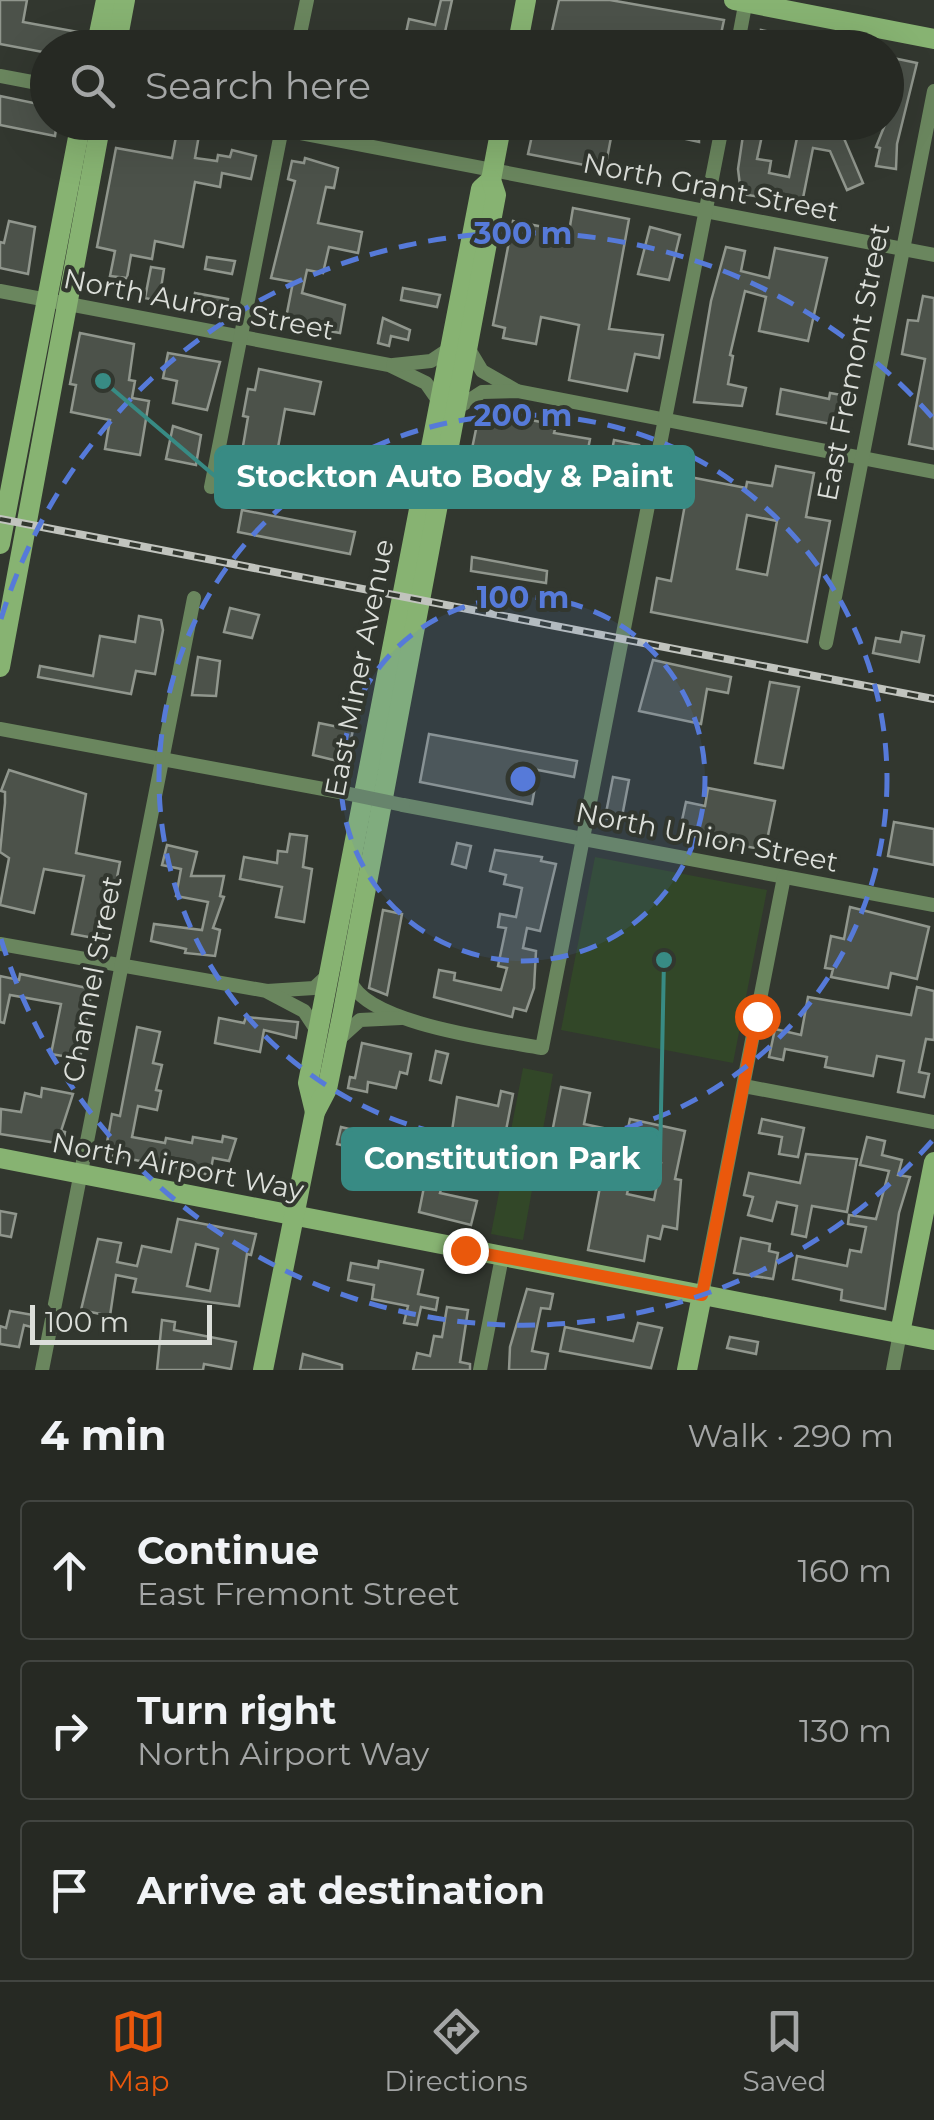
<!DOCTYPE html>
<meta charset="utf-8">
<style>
:root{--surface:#262923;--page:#323530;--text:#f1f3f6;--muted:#a4a6a6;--line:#424541;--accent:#ea580c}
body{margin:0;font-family:Montserrat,sans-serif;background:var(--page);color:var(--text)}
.scale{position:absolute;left:30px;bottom:25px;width:182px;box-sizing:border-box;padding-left:10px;border:5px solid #dcdfda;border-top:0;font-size:28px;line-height:35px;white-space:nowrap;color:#dcdfda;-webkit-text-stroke:8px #32372f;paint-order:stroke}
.stop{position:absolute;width:30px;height:30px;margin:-22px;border:8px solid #ea580c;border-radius:50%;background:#fff}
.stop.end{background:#ea580c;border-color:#fff;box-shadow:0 2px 10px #0008}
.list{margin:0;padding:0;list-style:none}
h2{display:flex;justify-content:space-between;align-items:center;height:130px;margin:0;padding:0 40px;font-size:42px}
h2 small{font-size:32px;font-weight:400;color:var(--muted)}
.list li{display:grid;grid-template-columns:65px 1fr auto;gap:30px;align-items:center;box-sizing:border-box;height:140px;margin:0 20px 20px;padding:0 20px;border:2px solid var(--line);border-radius:10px}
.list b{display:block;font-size:38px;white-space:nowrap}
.list p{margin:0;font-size:32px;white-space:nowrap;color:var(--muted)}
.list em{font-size:32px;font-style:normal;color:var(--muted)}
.icon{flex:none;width:55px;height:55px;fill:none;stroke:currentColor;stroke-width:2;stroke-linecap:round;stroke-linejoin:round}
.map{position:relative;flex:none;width:934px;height:1370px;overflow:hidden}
.search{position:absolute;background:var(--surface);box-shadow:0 10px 40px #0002;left:30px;right:30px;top:30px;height:110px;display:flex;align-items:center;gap:25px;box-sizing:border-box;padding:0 35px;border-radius:55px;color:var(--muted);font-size:38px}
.sheet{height:610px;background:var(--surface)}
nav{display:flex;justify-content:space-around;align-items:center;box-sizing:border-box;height:140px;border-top:2px solid var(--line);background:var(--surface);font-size:28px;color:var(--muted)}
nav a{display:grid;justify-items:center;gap:5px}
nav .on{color:var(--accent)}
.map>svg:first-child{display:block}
</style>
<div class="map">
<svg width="934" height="1370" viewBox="0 0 934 1370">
<rect width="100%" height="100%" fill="#32372f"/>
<g fill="#324728">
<path d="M 595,857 L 767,890 L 733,1063 L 561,1030 Z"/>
<path d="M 523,1068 L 553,1074 L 523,1240 L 491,1234 Z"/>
</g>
<g fill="#4c524a" stroke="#90968d" stroke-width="2.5" fill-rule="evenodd">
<path d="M 0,0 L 27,0 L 23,22 L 78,32 L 75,48 L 48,48 L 48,53 L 0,44 Z"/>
<path d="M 441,0 L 452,0 L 443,41 L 412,38 L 406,33 L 409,19 L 435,25 Z"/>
<path d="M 559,0 L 610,0 L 724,20 L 718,48 L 560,48 L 561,42 L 550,40 Z"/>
<path d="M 761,30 L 828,43 L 828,48 L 761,48 Z"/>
<path d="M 893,58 L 917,63 L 897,144 L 896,169 L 876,166 L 880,148 L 876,147 L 886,122 L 886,82 Z"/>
<path d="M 0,96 L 48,106 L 48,122 L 57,122 L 55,136 L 0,125 Z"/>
<path d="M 535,122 L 614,122 L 605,169 L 528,154 Z"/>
<path d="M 680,122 L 699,122 L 699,142 L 677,137 Z"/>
<path d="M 745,122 L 774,122 L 772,133 L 763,131 L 757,159 L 771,161 L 769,173 L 789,177 L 799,128 L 843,136 L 863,183 L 847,190 L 830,151 L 813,148 L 802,203 L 741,194 L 738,169 Z"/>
<path d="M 177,131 L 199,135 L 195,158 L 217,161 L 218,155 L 230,157 L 232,150 L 256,156 L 251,179 L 222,173 L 220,187 L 195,182 L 183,247 L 155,241 L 152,259 L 131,255 L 127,278 L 110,276 L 115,251 L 97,247 L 116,148 L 172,158 Z"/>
<path d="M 305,158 L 338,168 L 334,188 L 326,187 L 318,223 L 362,232 L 358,253 L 329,247 L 323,273 L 307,270 L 302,293 L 345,305 L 340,333 L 285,323 L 293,282 L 271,278 L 295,181 L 288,179 L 292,161 L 304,163 Z"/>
<path d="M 573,208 L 629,219 L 609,329 L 663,335 L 659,358 L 635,354 L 627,391 L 569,380 L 579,325 L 541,317 L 536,344 L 503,338 L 505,328 L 493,325 L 513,221 L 569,232 Z"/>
<path d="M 9,221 L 35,227 L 28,274 L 0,268 L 0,242 L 4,243 Z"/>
<path d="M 650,227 L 680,235 L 669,280 L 638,274 Z"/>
<path d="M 726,247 L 745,251 L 741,271 L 769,278 L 775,248 L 827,258 L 808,341 L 759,331 L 766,297 L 745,291 L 730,355 L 733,356 L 728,384 L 746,388 L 742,406 L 694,402 L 711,301 Z"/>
<path d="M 207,257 L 235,261 L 232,274 L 205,269 Z"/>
<path d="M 151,267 L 164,269 L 159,301 L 145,298 Z"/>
<path d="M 403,288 L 440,295 L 437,307 L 401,300 Z"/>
<path d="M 195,293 L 228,299 L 225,315 L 192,308 Z"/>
<path d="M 923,296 L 934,298 L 934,449 L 909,444 L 925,359 L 902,354 L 908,320 L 918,321 Z"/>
<path d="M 383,318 L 410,330 L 408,340 L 391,336 L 389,346 L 378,343 Z"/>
<path d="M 80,333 L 134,344 L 129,380 L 135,381 L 132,398 L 149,401 L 140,455 L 105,449 L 110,420 L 71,412 L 76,385 L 70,384 Z"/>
<path d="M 168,353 L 220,362 L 207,410 L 173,403 L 177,381 L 163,378 Z"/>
<path d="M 259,369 L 321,382 L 314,414 L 285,409 L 277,453 L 298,456 L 295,471 L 273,467 L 271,474 L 245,469 L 249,447 L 243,446 L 248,417 L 243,416 L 248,389 L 255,390 Z"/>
<path d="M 781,389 L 829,399 L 830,393 L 847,396 L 842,426 L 777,414 Z"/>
<path d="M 480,410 L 556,425 L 554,433 L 590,439 L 580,490 L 522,475 L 517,498 L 504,495 L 508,458 L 483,453 L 479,470 L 468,468 Z"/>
<path d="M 173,426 L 201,435 L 196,465 L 166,459 Z"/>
<path d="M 614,440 L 639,445 L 632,482 L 607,478 Z"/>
<path d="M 776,466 L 814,473 L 806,517 L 830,521 L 807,642 L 651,612 L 657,578 L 671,581 L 690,477 L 746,488 L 747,482 L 772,486 ZM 747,515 L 777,521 L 767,575 L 737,569 Z"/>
<path d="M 242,510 L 355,532 L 350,554 L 238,532 Z"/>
<path d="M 472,557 L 547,571 L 546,583 L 471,571 Z"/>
<path d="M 230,608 L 259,615 L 252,638 L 224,632 Z"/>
<path d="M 139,616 L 161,620 L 163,630 L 155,674 L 136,671 L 131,694 L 38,677 L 40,666 L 93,676 L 100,636 L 135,642 Z"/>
<path d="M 902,632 L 924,636 L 919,662 L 873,653 L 876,638 L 900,642 Z"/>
<path d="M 198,657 L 220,661 L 216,696 L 192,695 Z"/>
<path d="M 653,660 L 731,677 L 728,693 L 707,689 L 701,724 L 639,711 Z"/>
<path d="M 770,682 L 799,687 L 783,768 L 755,763 Z"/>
<path d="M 319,723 L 353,730 L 346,763 L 313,755 Z"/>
<path d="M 429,734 L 577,761 L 574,777 L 538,770 L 532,804 L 420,782 Z"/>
<path d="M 9,770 L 86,794 L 76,853 L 120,862 L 105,940 L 72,934 L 84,876 L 44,869 L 34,913 L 0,905 L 9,858 L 0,852 L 5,803 L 5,792 L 1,791 Z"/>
<path d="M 613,777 L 629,780 L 621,822 L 605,818 Z"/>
<path d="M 708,788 L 775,801 L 765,850 L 679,834 L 686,802 L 705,806 Z"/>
<path d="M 894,822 L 934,829 L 934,865 L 888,856 Z"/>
<path d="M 290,834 L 307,836 L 303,867 L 312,869 L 304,922 L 276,917 L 282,887 L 240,879 L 244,857 L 277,863 L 278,851 L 287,852 Z"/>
<path d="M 457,843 L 471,846 L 466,868 L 452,864 Z"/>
<path d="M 167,845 L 197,852 L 191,876 L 224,876 L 220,896 L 224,897 L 213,928 L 220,930 L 215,956 L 185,953 L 186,949 L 151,941 L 154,924 L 202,930 L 208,902 L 176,896 L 181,869 L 162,865 Z"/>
<path d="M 495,850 L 542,857 L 541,861 L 556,864 L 540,931 L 527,928 L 523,948 L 536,951 L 534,988 L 526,1011 L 514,1008 L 512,1017 L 434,997 L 439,970 L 455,973 L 454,980 L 501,990 L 507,968 L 498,966 L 506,928 L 498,927 L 500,914 L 516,917 L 522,888 L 504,884 L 506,875 L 490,871 Z"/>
<path d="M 850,907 L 929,927 L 917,979 L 891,973 L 888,988 L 831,977 L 833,969 L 825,968 L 831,936 L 844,939 Z"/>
<path d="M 383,910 L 402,914 L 387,995 L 369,988 Z"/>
<path d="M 20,974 L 92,989 L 80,1059 L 51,1054 L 61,1004 L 10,995 L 4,1023 L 0,1022 L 0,976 L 19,980 Z"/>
<path d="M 917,987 L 934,991 L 934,1040 L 926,1039 L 919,1072 L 929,1074 L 924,1097 L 898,1092 L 904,1061 L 877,1056 L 873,1076 L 825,1067 L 827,1057 L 785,1049 L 783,1060 L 769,1057 L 775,1029 L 801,1035 L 808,997 L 911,1015 Z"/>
<path d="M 246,1017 L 298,1022 L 296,1038 L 264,1030 L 260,1052 L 215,1043 L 219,1018 L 244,1023 Z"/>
<path d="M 137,1027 L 160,1032 L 153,1063 L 162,1065 L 156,1090 L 161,1091 L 157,1110 L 138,1106 L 132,1137 L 165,1143 L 166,1138 L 192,1143 L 193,1137 L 222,1142 L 223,1136 L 236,1139 L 229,1161 L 213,1158 L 210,1175 L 105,1154 L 112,1114 L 120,1116 Z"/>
<path d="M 362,1043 L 411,1054 L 407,1074 L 400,1072 L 396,1088 L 368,1082 L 367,1092 L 348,1088 L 350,1077 L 355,1078 Z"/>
<path d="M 436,1051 L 448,1054 L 441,1083 L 430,1080 Z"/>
<path d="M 561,1087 L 590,1093 L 584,1124 L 627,1133 L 630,1119 L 685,1131 L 675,1179 L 681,1180 L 677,1229 L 663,1226 L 660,1239 L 648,1236 L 644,1261 L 588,1250 L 603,1171 L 625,1175 L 630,1180 L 627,1194 L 654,1200 L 661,1163 L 578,1152 L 572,1184 L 543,1178 Z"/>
<path d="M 42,1088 L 73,1094 L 61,1131 L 65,1132 L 63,1144 L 0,1134 L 1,1109 L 21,1112 L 25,1093 L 41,1097 Z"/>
<path d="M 501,1091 L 513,1094 L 499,1167 L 448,1158 L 457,1097 L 498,1106 Z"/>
<path d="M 762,1119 L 804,1128 L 798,1157 L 779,1154 L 782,1137 L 759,1133 Z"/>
<path d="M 341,1127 L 378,1136 L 374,1153 L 337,1144 Z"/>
<path d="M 867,1137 L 885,1141 L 882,1155 L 902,1160 L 898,1175 L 910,1177 L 899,1213 L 885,1309 L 841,1300 L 842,1290 L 793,1279 L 797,1256 L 847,1266 L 850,1250 L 861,1252 L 866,1227 L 848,1224 L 849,1215 L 876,1219 L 889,1171 L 860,1165 Z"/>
<path d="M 806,1154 L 857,1159 L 847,1212 L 812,1206 L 806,1237 L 792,1234 L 797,1206 L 777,1202 L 772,1221 L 748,1215 L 753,1197 L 744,1195 L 749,1173 L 800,1183 Z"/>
<path d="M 425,1182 L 442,1186 L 440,1193 L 477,1201 L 471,1225 L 419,1212 Z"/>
<path d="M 0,1211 L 16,1214 L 11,1237 L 0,1235 Z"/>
<path d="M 178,1219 L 256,1234 L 251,1255 L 247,1254 L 239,1306 L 133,1292 L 136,1279 L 116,1275 L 110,1316 L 81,1310 L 98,1239 L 121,1243 L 117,1262 L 137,1266 L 142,1246 L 171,1252 ZM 196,1244 L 218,1249 L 210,1291 L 187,1286 Z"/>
<path d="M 741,1238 L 770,1244 L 769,1251 L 778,1253 L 773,1279 L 734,1273 Z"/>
<path d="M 379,1261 L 423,1270 L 418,1294 L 438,1298 L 436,1310 L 421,1307 L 417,1325 L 404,1323 L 408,1306 L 372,1299 L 374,1285 L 348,1280 L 351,1263 L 378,1268 Z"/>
<path d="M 527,1289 L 553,1294 L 550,1309 L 541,1308 L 532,1351 L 548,1354 L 545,1370 L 509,1370 L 510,1347 Z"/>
<path d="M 447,1307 L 468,1310 L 460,1362 L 470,1364 L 470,1370 L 413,1370 L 417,1353 L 430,1356 L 434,1336 L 442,1337 Z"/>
<path d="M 10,1311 L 33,1315 L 31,1327 L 24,1325 L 19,1347 L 0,1344 L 0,1326 L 6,1328 Z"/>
<path d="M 162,1320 L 175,1322 L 174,1330 L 236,1342 L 231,1369 L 204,1364 L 203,1370 L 157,1370 Z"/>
<path d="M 638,1323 L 662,1328 L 651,1368 L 560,1351 L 565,1327 L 633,1341 Z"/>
<path d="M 730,1337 L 758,1342 L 756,1354 L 727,1348 Z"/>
<path d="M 303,1354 L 342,1365 L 342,1370 L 300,1370 Z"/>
</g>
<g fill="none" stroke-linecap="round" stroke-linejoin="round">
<g stroke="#6a865e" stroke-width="14">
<path d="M 297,48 L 307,0"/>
<path d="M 737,48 L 746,0"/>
<path d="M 0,76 L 48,85"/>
<path d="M 243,122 L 934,255"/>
<path d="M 0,291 L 389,365 L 426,383 L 440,403"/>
<path d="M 470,351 L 482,371 L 517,391"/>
<path d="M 393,365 L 431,361 L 452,347"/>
<path d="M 459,407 L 482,392 L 517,391 L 934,472"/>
<path d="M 211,487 L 283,123"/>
<path d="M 826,643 L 934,91"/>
<path d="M 0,729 L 345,793"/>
<path d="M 403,805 L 934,905"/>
<path d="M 0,944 L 267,991 L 314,988 L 329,974"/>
<path d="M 350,980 C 365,1024 499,1040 542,1048 L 723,122"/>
<path d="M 268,992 L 304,1011 L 318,1032"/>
<path d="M 340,1038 L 360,1020 L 401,1018"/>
<path d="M 744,1086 L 934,1122"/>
<path d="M 702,1295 L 784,877"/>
<path d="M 42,1370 L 194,598"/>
<path d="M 480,1370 L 502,1257"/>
<path d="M 893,1370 L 900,1333"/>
</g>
<g stroke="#87b372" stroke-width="20">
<path d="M 734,0 L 934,39"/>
<path d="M 96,48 L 106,0"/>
<path d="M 116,48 L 125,0"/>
<path d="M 517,48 L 526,0"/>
<path d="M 0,544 L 81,122"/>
<path d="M 0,667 L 101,122"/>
<path d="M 315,1112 L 308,1083 L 481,189 L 491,180 L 502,122"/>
<path d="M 0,1158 L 934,1340"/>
<path d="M 900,1333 L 934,1162"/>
<path d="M 263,1370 L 315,1112 L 327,1089 L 343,1011 L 496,195 L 491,180"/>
<path d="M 687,1370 L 702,1295"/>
</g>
<defs>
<path id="rail" d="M 0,519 L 934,699"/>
</defs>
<use href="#rail" stroke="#c1c4be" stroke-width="8"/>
<use href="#rail" stroke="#32372f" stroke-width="4" stroke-dasharray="11" stroke-linecap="butt"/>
<path stroke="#6a865e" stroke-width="14" d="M 345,793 L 403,805"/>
</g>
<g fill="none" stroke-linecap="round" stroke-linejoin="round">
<path stroke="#ea580c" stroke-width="12" d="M 465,1250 L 702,1295 L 757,1016"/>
</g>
<circle cx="523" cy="779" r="182" fill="#567ad9" fill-opacity=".12"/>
<g fill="none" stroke="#567ad9" stroke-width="5" stroke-dasharray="18 12">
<circle cx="523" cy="779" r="182"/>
<circle cx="523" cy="779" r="364"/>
<path d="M932 1141A546 546 0 0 1 1 939M1 619A546 546 0 0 1 932 417"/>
</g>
<g text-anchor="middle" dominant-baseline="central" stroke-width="8" stroke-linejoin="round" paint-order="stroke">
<g font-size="28" fill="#dcdfda" stroke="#32372f">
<text transform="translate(711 187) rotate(11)">North Grant Street</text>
<text transform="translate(199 304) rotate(11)">North Aurora Street</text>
<text transform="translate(853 362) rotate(-79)">East Fremont Street</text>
<text transform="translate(359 668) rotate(-79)">East Miner Avenue</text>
<text transform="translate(707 837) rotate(11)">North Union Street</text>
<text transform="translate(92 979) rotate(-79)">Channel Street</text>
<text transform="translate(178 1166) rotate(11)">North Airport Way</text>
</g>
</g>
<circle cx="523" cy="779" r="15" fill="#567ad9" stroke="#32372f" stroke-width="5"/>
<g font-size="30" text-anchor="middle" font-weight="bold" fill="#567ad9" stroke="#32372f" stroke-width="8" stroke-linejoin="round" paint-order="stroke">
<text x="523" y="244">300 m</text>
<text x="523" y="426">200 m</text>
<text x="523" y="608">100 m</text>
</g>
<path fill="none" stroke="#388b84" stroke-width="4" d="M103 381L216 477M664 960L660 1159"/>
<g fill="#388b84" stroke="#32372f" stroke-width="4">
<circle cx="103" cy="381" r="10"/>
<circle cx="664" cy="960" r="10"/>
</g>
<g fill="#388b84" stroke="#388b84" stroke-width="4">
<rect x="216" y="447" width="477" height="60" rx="10"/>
<rect x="343" y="1129" width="317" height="60" rx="10"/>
</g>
<g font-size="30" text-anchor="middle" font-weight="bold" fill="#fff">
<text x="455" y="487">Stockton Auto Body &amp; Paint</text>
<text x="502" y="1169">Constitution Park</text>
</g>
</svg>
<div class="scale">100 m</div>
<div class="stop" style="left:757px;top:1016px"></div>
<div class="stop end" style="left:465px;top:1250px"></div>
<div class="search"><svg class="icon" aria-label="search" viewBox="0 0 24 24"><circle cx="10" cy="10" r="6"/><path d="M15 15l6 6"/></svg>Search here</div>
</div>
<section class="sheet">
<h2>4 min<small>Walk · 290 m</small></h2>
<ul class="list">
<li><svg class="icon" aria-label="ahead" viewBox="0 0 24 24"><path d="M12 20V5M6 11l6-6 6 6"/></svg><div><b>Continue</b><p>East Fremont Street</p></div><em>160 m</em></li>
<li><svg class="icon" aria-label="right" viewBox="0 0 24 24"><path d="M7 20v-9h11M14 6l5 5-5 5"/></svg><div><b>Turn right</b><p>North Airport Way</p></div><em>130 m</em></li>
<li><svg class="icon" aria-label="arrive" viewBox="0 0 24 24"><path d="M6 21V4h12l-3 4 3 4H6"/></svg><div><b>Arrive at destination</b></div></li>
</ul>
</section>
<nav>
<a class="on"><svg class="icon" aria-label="map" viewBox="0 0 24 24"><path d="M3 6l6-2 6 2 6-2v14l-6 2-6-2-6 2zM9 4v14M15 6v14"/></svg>Map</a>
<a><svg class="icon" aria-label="directions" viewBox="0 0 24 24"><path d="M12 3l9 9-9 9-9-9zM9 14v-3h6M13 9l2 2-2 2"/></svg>Directions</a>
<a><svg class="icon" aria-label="saved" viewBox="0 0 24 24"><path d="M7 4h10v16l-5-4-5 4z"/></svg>Saved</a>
</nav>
